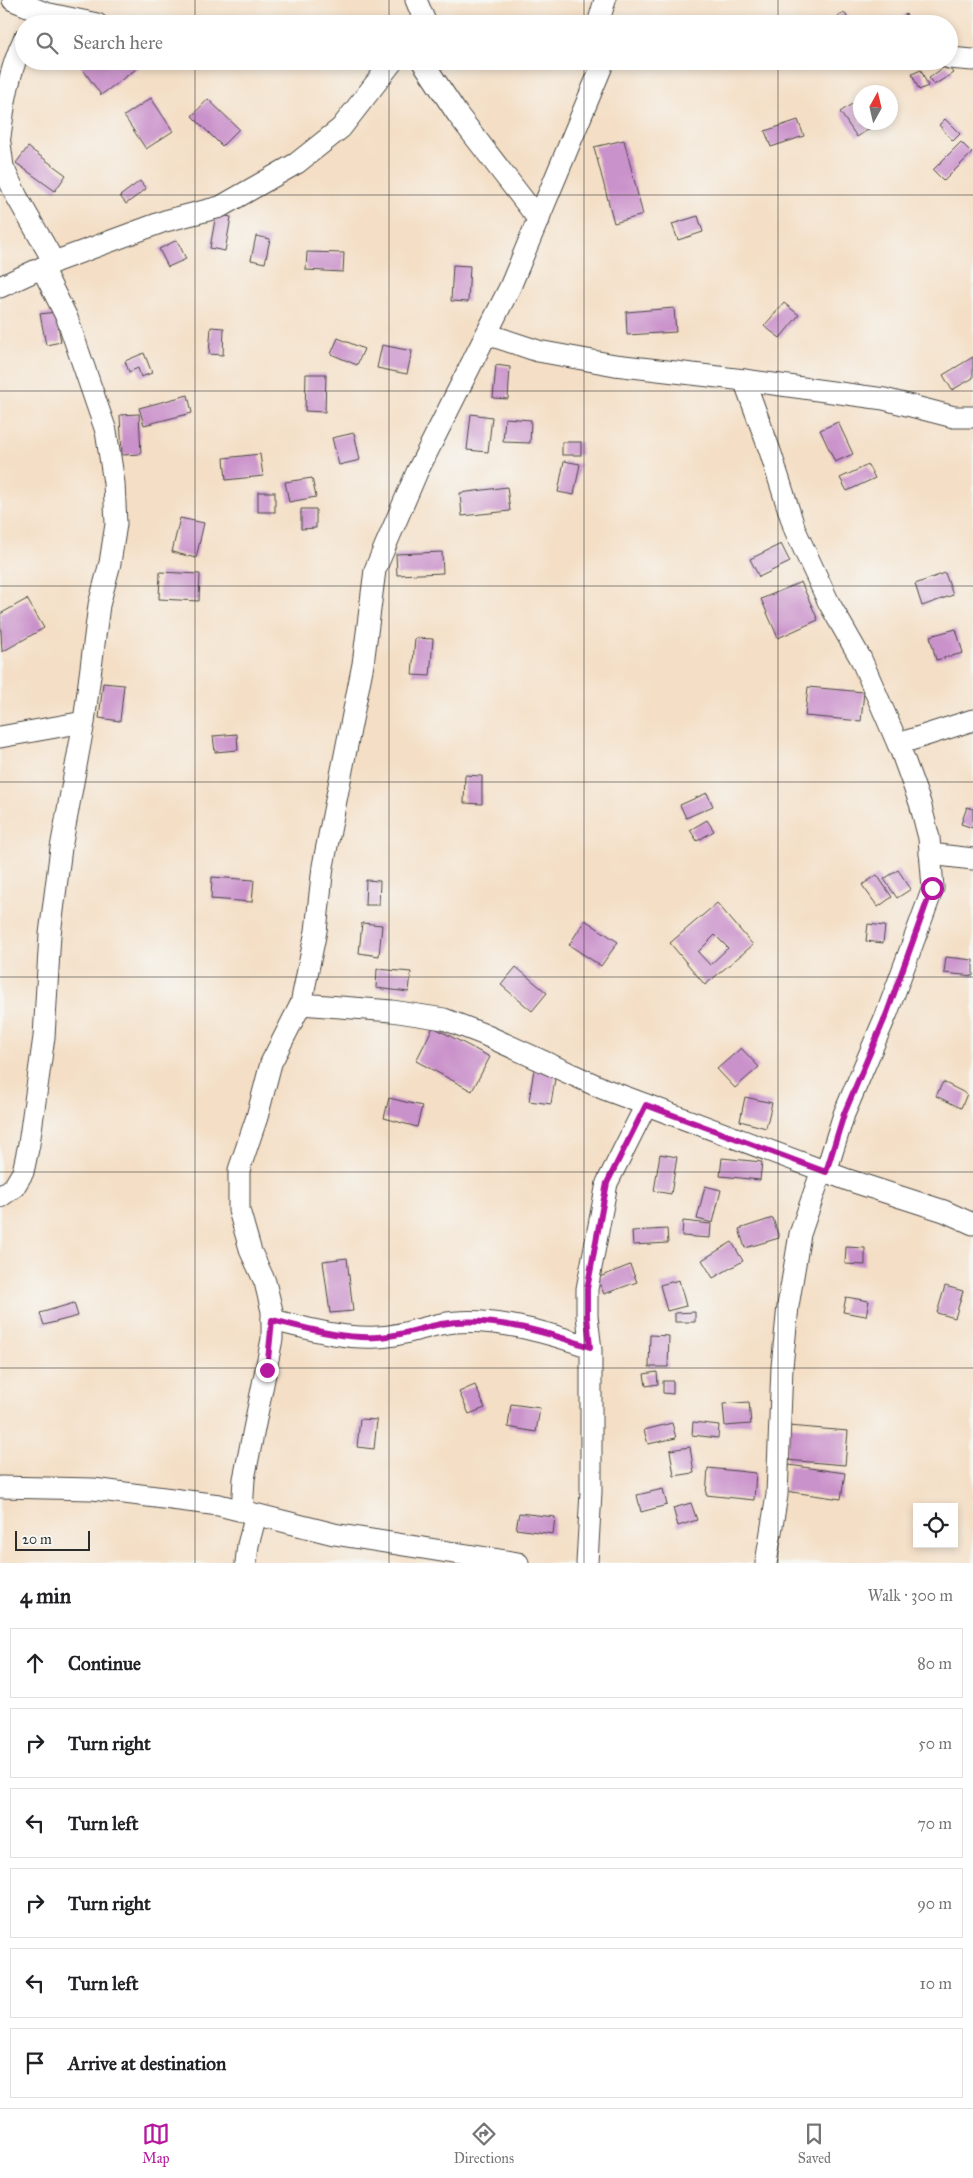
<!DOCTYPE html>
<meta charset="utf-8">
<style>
:root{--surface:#fff;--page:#f6f6f6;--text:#202124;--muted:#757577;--line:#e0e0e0;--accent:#b5179e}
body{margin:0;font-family:"IM FELL Great Primer",serif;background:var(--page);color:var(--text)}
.controls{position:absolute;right:15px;bottom:15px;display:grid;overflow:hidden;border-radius:0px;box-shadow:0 2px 8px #0003}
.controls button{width:45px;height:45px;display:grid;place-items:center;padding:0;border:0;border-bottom:1px solid var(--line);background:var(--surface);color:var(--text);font:25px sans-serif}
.compass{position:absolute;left:853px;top:85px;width:45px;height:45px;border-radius:50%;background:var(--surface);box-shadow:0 2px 8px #0003;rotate:8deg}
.scale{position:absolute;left:15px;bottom:12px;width:75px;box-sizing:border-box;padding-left:5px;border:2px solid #2b2b2b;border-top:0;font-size:14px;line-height:18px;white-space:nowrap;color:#2b2b2b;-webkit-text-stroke:4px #f6f6f2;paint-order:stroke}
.stop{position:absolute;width:15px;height:15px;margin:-11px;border:4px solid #b5179e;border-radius:50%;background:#fff}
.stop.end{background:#b5179e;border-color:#fff;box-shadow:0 1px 5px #0008}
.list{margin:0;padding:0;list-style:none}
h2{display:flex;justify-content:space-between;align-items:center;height:65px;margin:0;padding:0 20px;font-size:21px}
h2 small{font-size:16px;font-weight:400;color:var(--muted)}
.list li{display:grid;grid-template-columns:32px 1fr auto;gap:15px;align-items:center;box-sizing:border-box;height:70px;margin:0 10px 10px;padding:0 10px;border:1px solid var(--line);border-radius:0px}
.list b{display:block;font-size:19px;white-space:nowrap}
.list em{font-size:16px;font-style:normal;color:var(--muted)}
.icon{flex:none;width:28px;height:28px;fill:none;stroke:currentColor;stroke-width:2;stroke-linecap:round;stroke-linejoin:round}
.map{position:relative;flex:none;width:973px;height:1563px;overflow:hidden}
.search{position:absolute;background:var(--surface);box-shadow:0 2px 8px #0003;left:15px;right:15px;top:15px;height:55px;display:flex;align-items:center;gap:12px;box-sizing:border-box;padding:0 18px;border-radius:28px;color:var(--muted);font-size:19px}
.sheet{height:545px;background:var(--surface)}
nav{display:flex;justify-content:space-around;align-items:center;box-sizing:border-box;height:70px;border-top:1px solid var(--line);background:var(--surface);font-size:14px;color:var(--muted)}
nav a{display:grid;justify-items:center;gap:2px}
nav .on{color:var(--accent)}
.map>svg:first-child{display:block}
</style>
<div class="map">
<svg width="973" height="1563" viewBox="0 0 973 1563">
<rect width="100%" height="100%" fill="#f6f6f2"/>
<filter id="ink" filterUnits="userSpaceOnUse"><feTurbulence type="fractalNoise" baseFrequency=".02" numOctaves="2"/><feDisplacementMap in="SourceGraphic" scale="10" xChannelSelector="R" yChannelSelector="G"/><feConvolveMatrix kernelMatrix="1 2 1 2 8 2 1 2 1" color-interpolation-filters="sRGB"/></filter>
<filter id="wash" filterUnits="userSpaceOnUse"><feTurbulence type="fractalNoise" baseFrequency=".0096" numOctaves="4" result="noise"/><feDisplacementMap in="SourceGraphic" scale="20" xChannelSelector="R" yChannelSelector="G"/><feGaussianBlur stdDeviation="1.12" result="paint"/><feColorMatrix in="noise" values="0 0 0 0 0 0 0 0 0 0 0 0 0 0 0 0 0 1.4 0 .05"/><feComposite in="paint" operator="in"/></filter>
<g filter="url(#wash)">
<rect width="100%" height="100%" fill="#f4dfc6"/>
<g id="blocks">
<g fill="#ca92cb" fill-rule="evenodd">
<path d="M 845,13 L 850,24 L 838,24 L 835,18 Z"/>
<path d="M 906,14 L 913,24 L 897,24 L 896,22 Z"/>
<path d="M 83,61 L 140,61 L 143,64 L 101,95 L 79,64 Z"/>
<path d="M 947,65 L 953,73 L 934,85 L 929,78 Z"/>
<path d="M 921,70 L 928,86 L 919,90 L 912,74 Z"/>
<path d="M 151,98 L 173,131 L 146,149 L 124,116 Z"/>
<path d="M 208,99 L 239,129 L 222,146 L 192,116 Z"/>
<path d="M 852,104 L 860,117 L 860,122 L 865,122 L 869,129 L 857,137 L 840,112 Z"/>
<path d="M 945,119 L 960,134 L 953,141 L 939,125 Z"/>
<path d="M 798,120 L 804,136 L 771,147 L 765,131 Z"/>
<path d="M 624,140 L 643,215 L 614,223 L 594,147 Z"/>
<path d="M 961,142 L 972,153 L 944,181 L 933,170 Z"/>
<path d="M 28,147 L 66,175 L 55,191 L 16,163 Z"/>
<path d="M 140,181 L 146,189 L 126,204 L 120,196 Z"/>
<path d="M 216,214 L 231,217 L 225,251 L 210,248 Z"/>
<path d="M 698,216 L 703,232 L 678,240 L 672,224 Z"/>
<path d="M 256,236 L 270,239 L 265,263 L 251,260 Z"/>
<path d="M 177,240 L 186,259 L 168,267 L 159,249 Z"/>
<path d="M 307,252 L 344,253 L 343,272 L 306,270 Z"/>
<path d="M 453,265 L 470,266 L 468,302 L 451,301 Z"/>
<path d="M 784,303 L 799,315 L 780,338 L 764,326 Z"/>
<path d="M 674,308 L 676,332 L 627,335 L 626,312 Z"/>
<path d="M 56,312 L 61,342 L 46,345 L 40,314 Z"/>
<path d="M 211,327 L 224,328 L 223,355 L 209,354 Z"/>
<path d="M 338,338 L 364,349 L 357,365 L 331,354 Z"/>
<path d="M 382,345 L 412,351 L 407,374 L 377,368 Z"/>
<path d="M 144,353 L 152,373 L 141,377 L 138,368 L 129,372 L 125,361 Z"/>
<path d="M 973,357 L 973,378 L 952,390 L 943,375 Z"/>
<path d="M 496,365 L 510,367 L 508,399 L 493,398 Z"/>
<path d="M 306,374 L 326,374 L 325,412 L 305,411 Z"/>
<path d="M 188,395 L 192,413 L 144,425 L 139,408 Z"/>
<path d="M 139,414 L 141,454 L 122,455 L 120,415 Z"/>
<path d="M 471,414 L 492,417 L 488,452 L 467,450 Z"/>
<path d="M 505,418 L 531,420 L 530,443 L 503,442 Z"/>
<path d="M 838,422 L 853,454 L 835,462 L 820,430 Z"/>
<path d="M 354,433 L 360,460 L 339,465 L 332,438 Z"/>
<rect x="562" y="442" width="19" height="13"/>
<path d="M 260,454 L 263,476 L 226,480 L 224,458 Z"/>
<path d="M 564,461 L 580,464 L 574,495 L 558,492 Z"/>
<path d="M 868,465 L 875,478 L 847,491 L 840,478 Z"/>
<path d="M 312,478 L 316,497 L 289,502 L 285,482 Z"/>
<path d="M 507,487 L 510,511 L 462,516 L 460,493 Z"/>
<rect x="258" y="492" width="17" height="20"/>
<path d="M 301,509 L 316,509 L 316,528 L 301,529 Z"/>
<path d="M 180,518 L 204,523 L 196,558 L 172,552 Z"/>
<path d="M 781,544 L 790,562 L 759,577 L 750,559 Z"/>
<path d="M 442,552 L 443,573 L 397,575 L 396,554 Z"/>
<path d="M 160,572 L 200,574 L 199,601 L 159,599 Z"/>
<path d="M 945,573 L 953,595 L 922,606 L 915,584 Z"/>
<path d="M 801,582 L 818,620 L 778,638 L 761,599 Z"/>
<path d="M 27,599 L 44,628 L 2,652 L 0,614 Z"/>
<path d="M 956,629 L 963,653 L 936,660 L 930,636 Z"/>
<path d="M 415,638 L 433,639 L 430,676 L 412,675 Z"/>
<path d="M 103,683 L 124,685 L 120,721 L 99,718 Z"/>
<path d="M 808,687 L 864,692 L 861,721 L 805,716 Z"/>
<path d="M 237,734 L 238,750 L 215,752 L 213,736 Z"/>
<path d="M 465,775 L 482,776 L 482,804 L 464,803 Z"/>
<path d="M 707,793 L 713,806 L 686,818 L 680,805 Z"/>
<path d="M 967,807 L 973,809 L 973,828 L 961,824 Z"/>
<path d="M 707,820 L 714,831 L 697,841 L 690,830 Z"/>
<path d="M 898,870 L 911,889 L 897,898 L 884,879 Z"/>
<path d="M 877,875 L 892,897 L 878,907 L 862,885 Z"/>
<path d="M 212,877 L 254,880 L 252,902 L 211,899 Z"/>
<path d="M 366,880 L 380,881 L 379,905 L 365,905 Z"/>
<path d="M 717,903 L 753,945 L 705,985 L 670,943 ZM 715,935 L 728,948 L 710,965 L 698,952 Z"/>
<path d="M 585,920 L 618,942 L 601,966 L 569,945 Z"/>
<path d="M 362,923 L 382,925 L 379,956 L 359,953 Z"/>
<path d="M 868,924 L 885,926 L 883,943 L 866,941 Z"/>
<path d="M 946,957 L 973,960 L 973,976 L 944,973 Z"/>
<path d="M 516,967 L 547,993 L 532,1011 L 501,985 Z"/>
<path d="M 377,969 L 411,972 L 409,992 L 376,988 Z"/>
<path d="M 433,1027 L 490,1057 L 472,1091 L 416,1061 Z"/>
<path d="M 741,1048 L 759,1067 L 735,1088 L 717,1069 Z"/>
<path d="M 534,1069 L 556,1072 L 551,1104 L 529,1101 Z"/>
<path d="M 943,1082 L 967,1094 L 961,1108 L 936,1096 Z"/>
<path d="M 745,1097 L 772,1103 L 766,1128 L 740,1121 Z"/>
<path d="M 389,1098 L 422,1106 L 417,1127 L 384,1118 Z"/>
<path d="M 660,1154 L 677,1157 L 671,1194 L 654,1191 Z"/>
<path d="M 722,1158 L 762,1162 L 760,1180 L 720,1176 Z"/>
<path d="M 705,1186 L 721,1190 L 713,1223 L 697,1219 Z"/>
<path d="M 773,1218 L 779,1238 L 745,1248 L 739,1229 Z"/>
<path d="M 683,1221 L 711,1224 L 710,1238 L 682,1236 Z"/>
<path d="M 667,1229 L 668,1243 L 633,1245 L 632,1231 Z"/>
<path d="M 732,1242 L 743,1261 L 713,1278 L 702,1260 Z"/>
<path d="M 846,1247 L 865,1248 L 865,1265 L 845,1264 Z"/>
<path d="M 347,1258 L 353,1311 L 330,1313 L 323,1261 Z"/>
<path d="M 630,1265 L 637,1282 L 604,1294 L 597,1278 Z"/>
<path d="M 679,1280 L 686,1306 L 667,1311 L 660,1285 Z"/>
<path d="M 945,1286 L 963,1291 L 955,1318 L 937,1313 Z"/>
<path d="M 846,1297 L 869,1301 L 866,1316 L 843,1312 Z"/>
<path d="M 74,1303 L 78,1316 L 44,1325 L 40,1313 Z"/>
<path d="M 695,1312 L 695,1322 L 675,1322 L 675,1313 Z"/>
<path d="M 650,1335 L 669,1336 L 668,1367 L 649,1367 Z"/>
<path d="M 657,1372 L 658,1384 L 646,1386 L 644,1374 Z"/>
<path d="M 663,1381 L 673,1381 L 673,1394 L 663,1393 Z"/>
<path d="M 475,1385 L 485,1408 L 469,1414 L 459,1392 Z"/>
<path d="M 749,1402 L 751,1424 L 725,1426 L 723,1404 Z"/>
<path d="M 511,1404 L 540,1408 L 536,1432 L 508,1427 Z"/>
<path d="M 360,1419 L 377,1420 L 374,1449 L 357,1447 Z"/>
<path d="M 693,1422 L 719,1425 L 718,1438 L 692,1435 Z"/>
<path d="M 672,1423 L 676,1438 L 648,1444 L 644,1430 Z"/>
<path d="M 788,1426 L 848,1431 L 845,1465 L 786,1460 Z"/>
<path d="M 690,1447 L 694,1473 L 674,1476 L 670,1450 Z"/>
<path d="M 789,1465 L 845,1473 L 841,1499 L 785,1491 Z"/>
<path d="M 708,1468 L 756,1473 L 754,1500 L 706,1495 Z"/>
<path d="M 663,1489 L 667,1505 L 641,1512 L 637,1495 Z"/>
<path d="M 691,1503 L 697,1520 L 678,1526 L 673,1508 Z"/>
<path d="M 519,1513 L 555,1517 L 553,1534 L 516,1529 Z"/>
</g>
</g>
</g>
<g filter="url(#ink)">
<use href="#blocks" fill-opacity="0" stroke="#494642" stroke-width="1"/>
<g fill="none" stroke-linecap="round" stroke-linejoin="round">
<defs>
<g id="street">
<path d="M 13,0 L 45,13 L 97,24"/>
<path d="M 416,0 L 426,24"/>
<path d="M 598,24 L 605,0"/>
<path d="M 949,58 L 973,60"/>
<path d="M 422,61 L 458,115 L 539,220"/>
<path d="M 0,137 C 4,103 9,71 24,39"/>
<path d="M 0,143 L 3,167 L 17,197 L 54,262"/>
<path d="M 0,287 L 54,262 L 165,221 L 220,207 L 297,163 L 341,128 L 393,61"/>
<path d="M 487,334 L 538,351 L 615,365 L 744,380 L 884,399 L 954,417 L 973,417"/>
<path d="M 744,380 L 770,451 L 795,530 L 829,603 L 861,659 L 901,751 L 920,803 L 929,838 L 933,888 L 887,1013 L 844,1114 L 826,1172"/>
<path d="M 0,737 L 84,722"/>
<path d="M 898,744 L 973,720"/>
<path d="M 930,854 L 973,859"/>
<path d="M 301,1004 L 392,1011 L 444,1019 L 483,1034 L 604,1089 L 848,1180 L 944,1211 L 973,1224"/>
<path d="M 0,1197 L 14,1187 L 23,1172 L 29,1144 L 44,1037 L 50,934 L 61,848 L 84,722 L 99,605 L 110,563 L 116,524 L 114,483 L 106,431 L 67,318 L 42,268"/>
<path d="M 272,1320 C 306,1328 342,1339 377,1337 C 399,1337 420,1328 441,1324 C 488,1315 546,1332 590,1347"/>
<path d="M 0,1487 L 93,1489 L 219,1505 L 334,1534 L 518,1563"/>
<path d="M 242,1511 L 244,1479 L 272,1339 L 272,1311 L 265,1282 L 251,1252 L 239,1210 L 239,1170 L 257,1117 L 271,1063 L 301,1004 L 316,931 L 323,866 L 363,664 L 375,570 L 417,472 L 510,287 L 604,61"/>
<path d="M 246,1563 L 248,1545 L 256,1515"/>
<path d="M 587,1563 L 591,1492 L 591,1350 L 587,1316 L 587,1289 L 607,1183 L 646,1105"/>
<path d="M 766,1563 L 777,1495 L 782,1367 L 788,1306 L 800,1234 L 822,1170"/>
</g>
</defs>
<use href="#street" stroke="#494642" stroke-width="23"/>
<use href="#street" stroke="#fff" stroke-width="21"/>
</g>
</g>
<g fill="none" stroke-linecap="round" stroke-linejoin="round" filter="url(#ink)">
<path stroke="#b5179e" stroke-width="6" d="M 267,1370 L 272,1320 C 306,1328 342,1339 377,1337 C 399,1337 420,1328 441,1324 C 488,1315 546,1332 590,1347 L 587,1316 L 587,1289 L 607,1183 L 646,1105 L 826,1172 L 844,1114 L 887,1013 L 932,888"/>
</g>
<path fill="none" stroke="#2b2b2b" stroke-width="1" stroke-opacity="0.55" d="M 195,0 L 195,24M 389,0 L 389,24M 584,0 L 584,24M 778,0 L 778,24M 195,61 L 195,1563M 389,61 L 389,1563M 584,61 L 584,1563M 778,61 L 778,1563M 0,195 L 973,195M 0,391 L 973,391M 0,586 L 973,586M 0,782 L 973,782M 0,977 L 973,977M 0,1172 L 973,1172M 0,1368 L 973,1368"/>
</svg>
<div class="controls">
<button><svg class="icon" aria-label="locate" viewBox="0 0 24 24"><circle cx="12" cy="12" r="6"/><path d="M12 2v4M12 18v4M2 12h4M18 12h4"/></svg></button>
</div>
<svg class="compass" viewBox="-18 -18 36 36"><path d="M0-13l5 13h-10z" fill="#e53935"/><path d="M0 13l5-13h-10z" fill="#757577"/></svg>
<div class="scale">20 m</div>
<div class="stop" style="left:932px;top:888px"></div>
<div class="stop end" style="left:267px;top:1370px"></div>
<div class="search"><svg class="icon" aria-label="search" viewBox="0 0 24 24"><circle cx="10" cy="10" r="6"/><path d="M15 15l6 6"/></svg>Search here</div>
</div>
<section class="sheet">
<h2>4 min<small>Walk · 300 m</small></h2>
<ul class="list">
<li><svg class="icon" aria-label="ahead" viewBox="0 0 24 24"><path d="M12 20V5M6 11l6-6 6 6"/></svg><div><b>Continue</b></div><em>80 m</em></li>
<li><svg class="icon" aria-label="right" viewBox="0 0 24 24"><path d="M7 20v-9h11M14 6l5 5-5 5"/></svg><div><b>Turn right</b></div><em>50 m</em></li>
<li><svg class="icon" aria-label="left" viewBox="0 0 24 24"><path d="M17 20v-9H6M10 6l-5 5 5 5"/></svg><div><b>Turn left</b></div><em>70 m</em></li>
<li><svg class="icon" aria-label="right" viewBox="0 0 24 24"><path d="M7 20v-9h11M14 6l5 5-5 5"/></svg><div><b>Turn right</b></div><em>90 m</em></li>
<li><svg class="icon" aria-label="left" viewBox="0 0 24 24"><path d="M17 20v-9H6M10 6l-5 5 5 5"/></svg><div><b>Turn left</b></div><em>10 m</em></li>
<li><svg class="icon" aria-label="arrive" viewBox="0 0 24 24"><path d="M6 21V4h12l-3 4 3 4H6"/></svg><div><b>Arrive at destination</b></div></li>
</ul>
</section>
<nav>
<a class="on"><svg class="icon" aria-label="map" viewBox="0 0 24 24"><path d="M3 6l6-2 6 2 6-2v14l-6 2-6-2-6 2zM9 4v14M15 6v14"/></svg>Map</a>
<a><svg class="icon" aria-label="directions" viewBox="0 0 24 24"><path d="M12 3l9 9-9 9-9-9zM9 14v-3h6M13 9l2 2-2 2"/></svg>Directions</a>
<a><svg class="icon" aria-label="saved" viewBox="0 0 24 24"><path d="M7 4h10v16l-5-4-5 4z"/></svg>Saved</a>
</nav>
